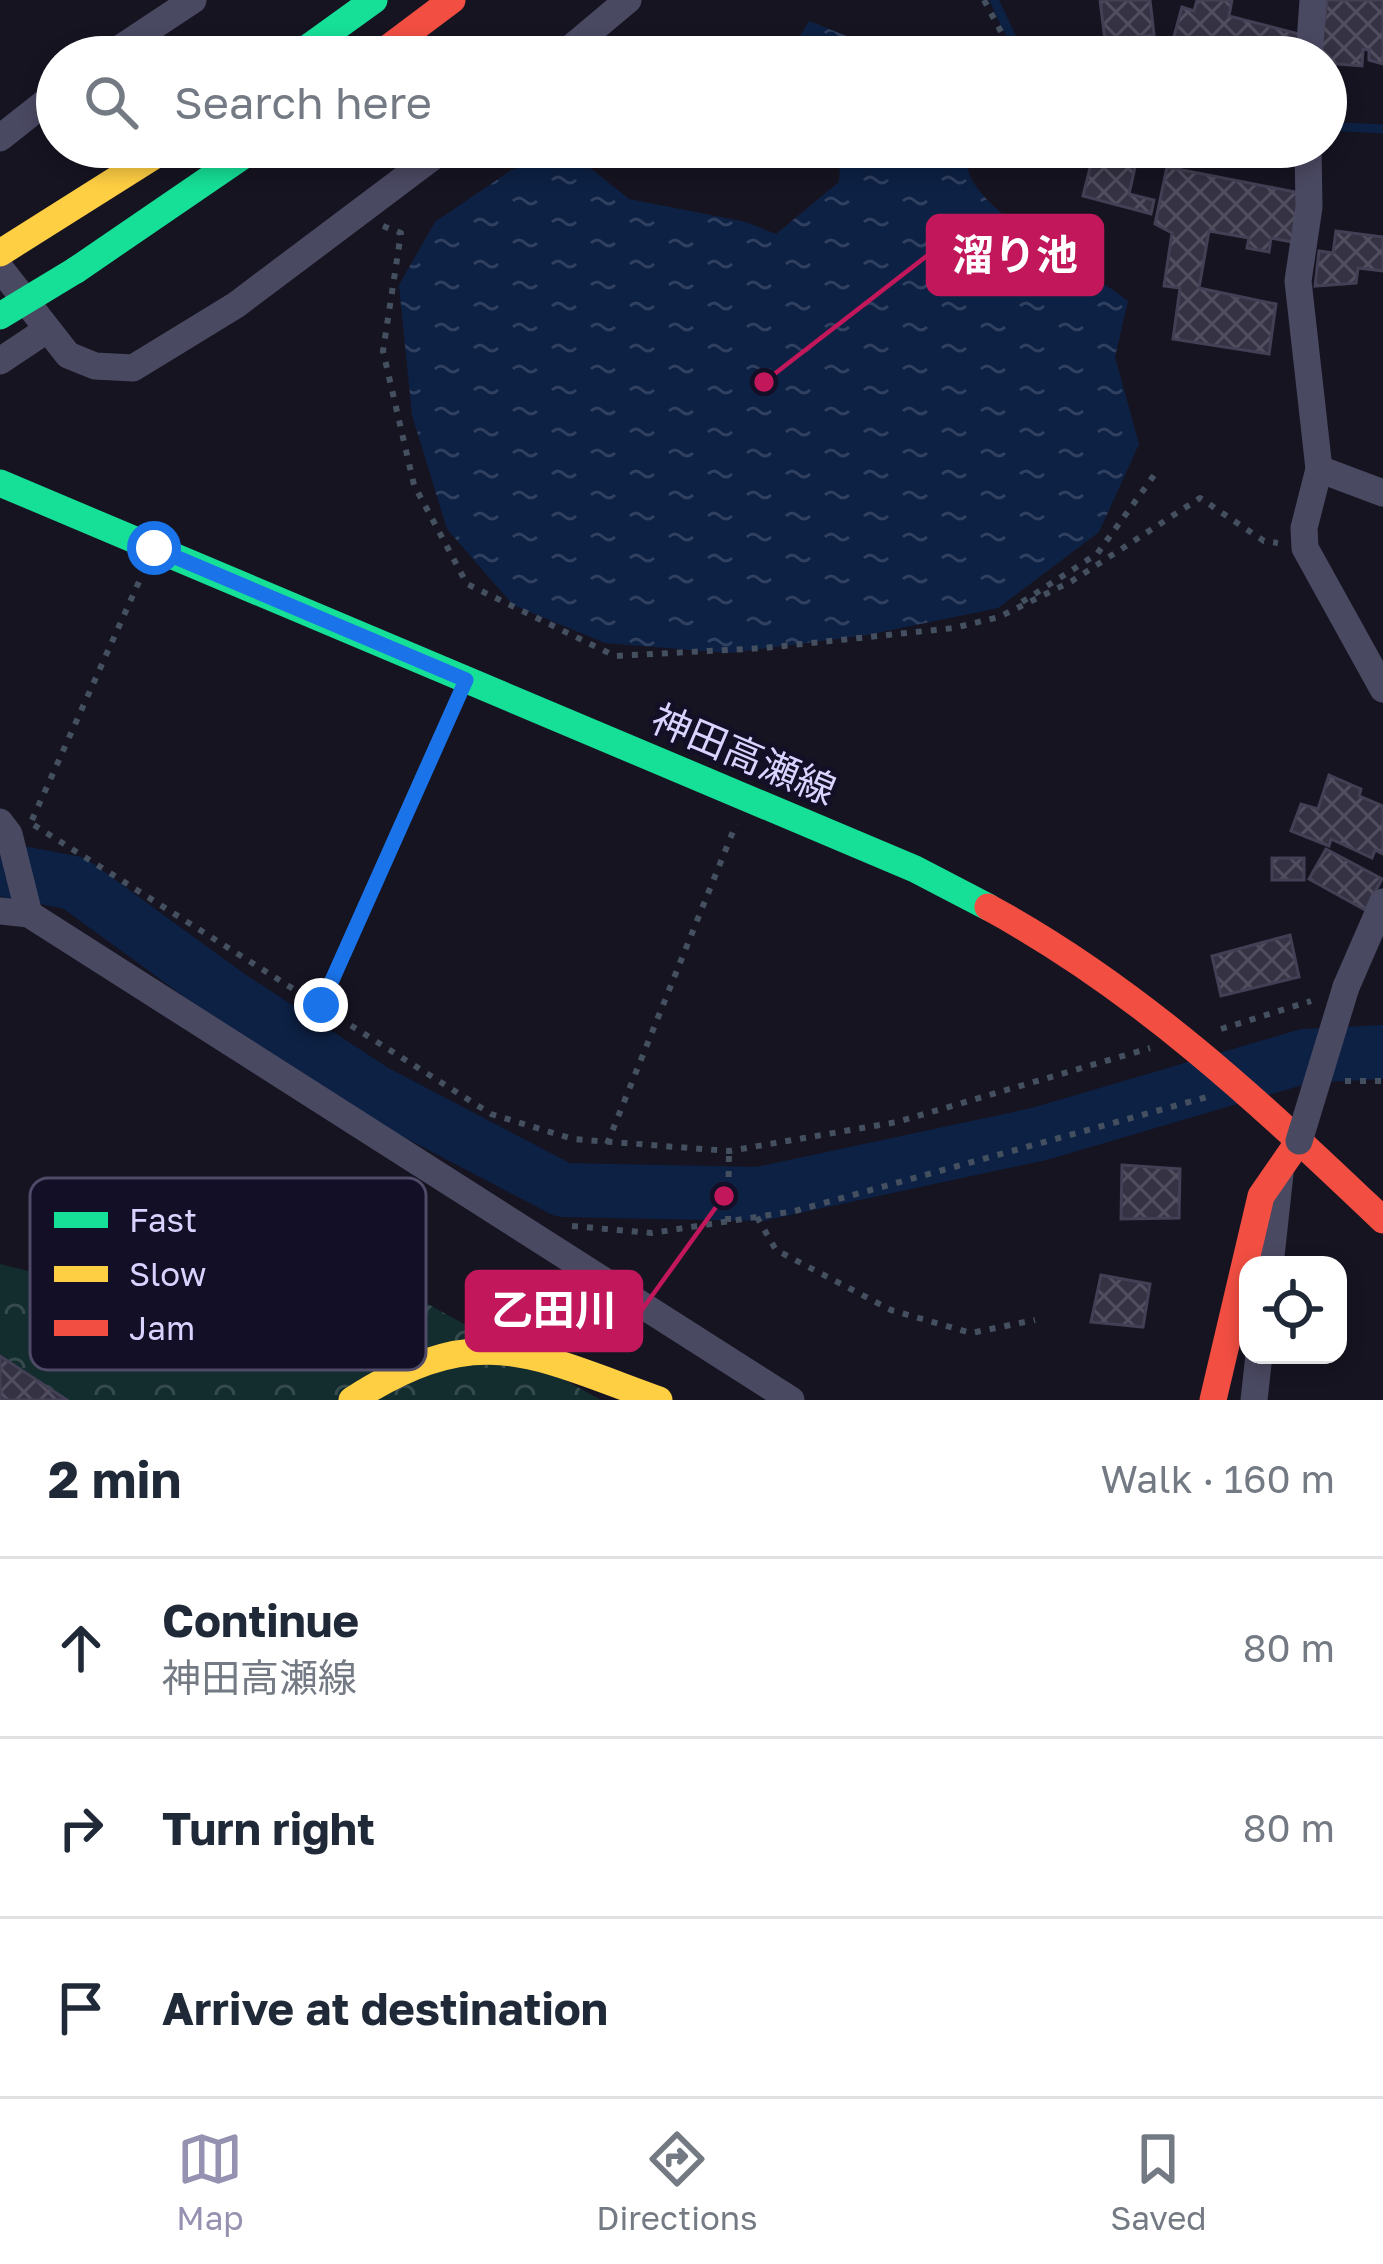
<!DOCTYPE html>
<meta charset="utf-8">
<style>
:root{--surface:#fff;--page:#f6f6f7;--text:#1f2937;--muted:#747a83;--line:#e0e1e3;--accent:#9591b1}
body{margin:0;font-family:"Golos Text","Noto Sans JP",sans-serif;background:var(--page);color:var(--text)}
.controls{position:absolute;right:36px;bottom:36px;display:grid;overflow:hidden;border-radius:24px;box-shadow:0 6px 18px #0003}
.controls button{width:108px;height:108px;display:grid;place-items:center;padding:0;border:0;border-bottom:3px solid var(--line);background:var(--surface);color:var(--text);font:60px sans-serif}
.stop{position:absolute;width:36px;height:36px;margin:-27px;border:9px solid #1a73e8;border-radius:50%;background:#fff}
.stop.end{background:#1a73e8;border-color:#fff;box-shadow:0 3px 12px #0008}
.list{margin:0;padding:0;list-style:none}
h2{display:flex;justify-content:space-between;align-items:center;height:156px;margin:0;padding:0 48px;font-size:51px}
h2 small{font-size:39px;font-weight:400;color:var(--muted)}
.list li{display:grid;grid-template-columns:78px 1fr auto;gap:36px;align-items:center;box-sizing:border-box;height:180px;padding:0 48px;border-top:3px solid var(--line)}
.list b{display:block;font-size:45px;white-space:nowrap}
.list p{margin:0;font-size:39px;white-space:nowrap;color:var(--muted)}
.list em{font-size:39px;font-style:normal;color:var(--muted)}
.icon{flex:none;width:66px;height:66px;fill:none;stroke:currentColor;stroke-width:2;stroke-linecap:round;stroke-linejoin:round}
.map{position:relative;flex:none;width:1383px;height:1400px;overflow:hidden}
.search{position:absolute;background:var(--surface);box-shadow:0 6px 18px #0003;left:36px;right:36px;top:36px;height:132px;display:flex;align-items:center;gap:30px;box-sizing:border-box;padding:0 42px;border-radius:66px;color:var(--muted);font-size:45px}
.sheet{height:696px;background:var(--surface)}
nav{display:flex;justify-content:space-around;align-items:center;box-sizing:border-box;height:168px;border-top:3px solid var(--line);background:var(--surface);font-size:33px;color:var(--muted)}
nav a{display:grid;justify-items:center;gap:6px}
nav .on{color:var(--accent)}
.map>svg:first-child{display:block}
</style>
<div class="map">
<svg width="1383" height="1400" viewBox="0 0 1383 1400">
<defs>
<pattern id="park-crowns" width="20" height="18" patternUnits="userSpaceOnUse" patternTransform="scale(3)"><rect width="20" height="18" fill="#132c2d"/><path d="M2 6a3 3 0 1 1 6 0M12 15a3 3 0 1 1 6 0" fill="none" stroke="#354a4c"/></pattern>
<pattern id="water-ripples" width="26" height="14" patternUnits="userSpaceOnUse" patternTransform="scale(3)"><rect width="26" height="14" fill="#0d2144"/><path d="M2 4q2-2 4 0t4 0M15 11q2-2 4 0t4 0" fill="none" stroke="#304060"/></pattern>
<pattern id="building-cross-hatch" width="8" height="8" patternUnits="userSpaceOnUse" patternTransform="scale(3)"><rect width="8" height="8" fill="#343243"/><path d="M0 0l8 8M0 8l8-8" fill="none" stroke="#514f5f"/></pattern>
</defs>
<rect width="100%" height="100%" fill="#161421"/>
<path fill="url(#park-crowns)" d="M 0,1264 L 88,1286 L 168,1350 L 357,1289 L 417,1298 L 601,1400 L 0,1400 Z"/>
<g fill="url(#water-ripples)">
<path d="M 809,21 L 864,43 L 873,57 L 787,57 Z"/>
<path d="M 841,147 L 966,147 C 967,155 967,168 970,176 C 990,220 1087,269 1128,301 L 1115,357 L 1139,444 L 1099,532 L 998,608 L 867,635 L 729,653 L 605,643 L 513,605 L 447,529 L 412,415 L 399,285 L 435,222 L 513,169 L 574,155 L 629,199 L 746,222 L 776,234 L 839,182 Z"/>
</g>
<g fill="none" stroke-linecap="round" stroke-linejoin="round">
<g stroke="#0d2144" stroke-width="9">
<path d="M 994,0 L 1012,38 L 1038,57"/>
<path d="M 1326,126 L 1383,129"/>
</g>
<path stroke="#0d2144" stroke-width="54" d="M 0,869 L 74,883 L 229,996 L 376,1092 L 563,1190 L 759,1194 L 1039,1134 L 1305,1056 L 1383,1052"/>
</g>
<g fill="url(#building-cross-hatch)" stroke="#433f54" stroke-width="3">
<path d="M 1100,0 L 1150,0 L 1154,35 L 1105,40 Z"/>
<path d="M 1197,0 L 1232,0 L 1229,16 L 1303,35 L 1297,57 L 1191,57 L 1192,49 L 1172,44 L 1182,7 L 1194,11 Z"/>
<path d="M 1327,0 L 1383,0 L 1383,64 L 1369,60 L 1369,50 L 1363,49 L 1362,66 L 1326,63 L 1326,57 L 1320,57 Z"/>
<path d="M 1326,87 L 1335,87 L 1334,119 L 1326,119 Z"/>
<path d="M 1094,152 L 1136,163 L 1129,194 L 1154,200 L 1151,214 L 1083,196 Z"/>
<path d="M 1167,167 L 1300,193 L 1292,242 L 1271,238 L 1269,252 L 1247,248 L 1249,238 L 1209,231 L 1199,288 L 1276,304 L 1269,354 L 1173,339 L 1180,288 L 1164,286 L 1172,233 L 1155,224 Z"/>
<path d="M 1336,231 L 1383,237 L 1383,271 L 1358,268 L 1356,283 L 1315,286 L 1319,251 L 1333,253 Z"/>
<path d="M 1329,775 L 1361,789 L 1359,796 L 1383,806 L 1383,854 L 1375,850 L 1372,858 L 1331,839 L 1329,846 L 1291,831 L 1301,804 L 1318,809 Z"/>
<path d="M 1326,849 L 1382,879 L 1365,910 L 1309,879 Z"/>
<rect x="1272" y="858" width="32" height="22"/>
<path d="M 1290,935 L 1299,977 L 1221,996 L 1212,956 Z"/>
<path d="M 1122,1165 L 1180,1169 L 1179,1218 L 1121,1219 Z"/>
<path d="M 1101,1275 L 1150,1284 L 1143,1327 L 1091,1322 Z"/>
<path d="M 0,1356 L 67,1400 L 0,1400 Z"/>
</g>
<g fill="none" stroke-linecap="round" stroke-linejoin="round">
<g stroke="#44505f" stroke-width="6" stroke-dasharray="6 9" stroke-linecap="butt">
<path d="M 984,0 L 1006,41 L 1025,57"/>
<path d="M 383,226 L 401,233 L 383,351 L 414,485 L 467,584 L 615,656 L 764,648 L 954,628 L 999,617 L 1072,581 L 1200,498 L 1264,541 L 1278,543"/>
<path d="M 1022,602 L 1097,554 L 1155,474"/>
<path d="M 32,820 L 142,575"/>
<path d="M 34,825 L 491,1114 L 573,1139 L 729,1151 L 897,1122 L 1150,1048"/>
<path d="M 321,1005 L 454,707"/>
<path d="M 1221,1029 L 1311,1001"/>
<path d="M 1345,1081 L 1383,1081"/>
<path d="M 607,1144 L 736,824"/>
<path d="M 757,1217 L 776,1250 L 891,1310 L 971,1333 L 1035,1320"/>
<path d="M 728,1222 L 729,1151"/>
<path d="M 572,1226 L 652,1233 L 795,1211 L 1207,1097"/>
</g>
<g stroke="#4a4962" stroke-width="27">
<path d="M 107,57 L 193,0"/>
<path d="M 560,57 L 628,0"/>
<path d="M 1309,57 L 1313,0"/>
<path d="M 0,138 L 57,93"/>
<path d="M 1308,147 L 1309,207 L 1298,281 L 1319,469 L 1304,528 L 1305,548 L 1383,689"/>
<path d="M 0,268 L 68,355 L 95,366 L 133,368 L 236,305 L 446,147"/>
<path d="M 0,361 L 45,331"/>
<path d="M 1319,469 L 1383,493"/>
<path d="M 0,822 L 9,834 L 29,914"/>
<path d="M 0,911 L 29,914 L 791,1400"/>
<path d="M 1346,987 L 1383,902"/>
<path d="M 1270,1265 L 1280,1174"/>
<path d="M 1254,1400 L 1259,1355"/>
</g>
<g stroke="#16e098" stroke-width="27">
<path d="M 295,57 L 374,0"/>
<path d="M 76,270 L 256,147"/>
<path d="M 0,483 L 915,869 L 988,907"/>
</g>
<g stroke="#ffcf43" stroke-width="27">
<path d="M 0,253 L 168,147"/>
<path d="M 352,1400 C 478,1319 529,1353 659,1400"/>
</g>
<g stroke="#f24e42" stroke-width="27">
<path d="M 376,57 L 452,0"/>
<path d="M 988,907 C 1139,989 1259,1102 1383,1220"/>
<path d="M 1213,1400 L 1261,1196 L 1299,1141"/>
</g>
<path stroke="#4a4962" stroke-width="27" d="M 1299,1141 L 1346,987"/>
<path stroke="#16e098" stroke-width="27" d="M 0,316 L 76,270"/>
</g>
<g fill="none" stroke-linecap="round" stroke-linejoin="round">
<path stroke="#1a73e8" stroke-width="15" d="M 154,548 L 466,680 L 321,1005"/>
</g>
<g text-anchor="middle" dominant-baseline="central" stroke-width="9" stroke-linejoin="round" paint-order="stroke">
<g font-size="39" fill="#d9d4ff" stroke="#130f26">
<text transform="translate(744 754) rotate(23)">神田高瀬線</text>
</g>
</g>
<rect x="30" y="1178" width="396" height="192" rx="18" fill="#130f26" stroke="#4e4a67" stroke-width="3"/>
<rect x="54" y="1212" width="54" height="16" fill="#16e098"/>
<rect x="54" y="1266" width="54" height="16" fill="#ffcf43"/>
<rect x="54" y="1320" width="54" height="16" fill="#f24e42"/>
<g font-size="33" fill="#d9d4ff">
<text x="129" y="1232">Fast</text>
<text x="129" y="1286">Slow</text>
<text x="129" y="1340">Jam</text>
</g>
<path fill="none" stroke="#c2185b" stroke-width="4.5" d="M764 382L928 255M724 1196L641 1311"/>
<g fill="#c2185b" stroke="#130f26" stroke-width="4.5">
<circle cx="764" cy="382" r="12"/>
<circle cx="724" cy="1196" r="12"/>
</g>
<g fill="#c2185b" stroke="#c2185b" stroke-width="4.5">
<rect x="928" y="216" width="174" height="78" rx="12"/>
<rect x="467" y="1272" width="174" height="78" rx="12"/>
</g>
<g font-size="42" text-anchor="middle" font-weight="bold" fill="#fff">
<text x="1015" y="270">溜り池</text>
<text x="554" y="1325">乙田川</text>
</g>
</svg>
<div class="controls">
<button><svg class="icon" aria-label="locate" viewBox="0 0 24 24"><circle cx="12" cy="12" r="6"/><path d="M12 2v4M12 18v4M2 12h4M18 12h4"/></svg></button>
</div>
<div class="stop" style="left:154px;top:548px"></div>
<div class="stop end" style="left:321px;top:1005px"></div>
<div class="search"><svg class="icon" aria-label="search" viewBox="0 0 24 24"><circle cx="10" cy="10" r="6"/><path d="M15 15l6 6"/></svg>Search here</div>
</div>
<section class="sheet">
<h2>2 min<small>Walk · 160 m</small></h2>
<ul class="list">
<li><svg class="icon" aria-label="ahead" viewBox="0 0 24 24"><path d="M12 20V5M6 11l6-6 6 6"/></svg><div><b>Continue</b><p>神田高瀬線</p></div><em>80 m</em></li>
<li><svg class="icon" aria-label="right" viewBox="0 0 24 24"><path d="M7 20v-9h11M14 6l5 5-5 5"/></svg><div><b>Turn right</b></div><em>80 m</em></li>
<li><svg class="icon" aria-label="arrive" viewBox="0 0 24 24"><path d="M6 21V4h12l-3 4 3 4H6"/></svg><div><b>Arrive at destination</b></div></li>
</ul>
</section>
<nav>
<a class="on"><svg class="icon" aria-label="map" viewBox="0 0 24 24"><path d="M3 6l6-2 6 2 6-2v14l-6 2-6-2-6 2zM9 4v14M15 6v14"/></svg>Map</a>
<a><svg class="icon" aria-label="directions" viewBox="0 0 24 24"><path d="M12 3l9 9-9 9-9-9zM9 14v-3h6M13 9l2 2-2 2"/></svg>Directions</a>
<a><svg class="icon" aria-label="saved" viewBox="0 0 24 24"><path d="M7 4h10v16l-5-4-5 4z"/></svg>Saved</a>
</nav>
